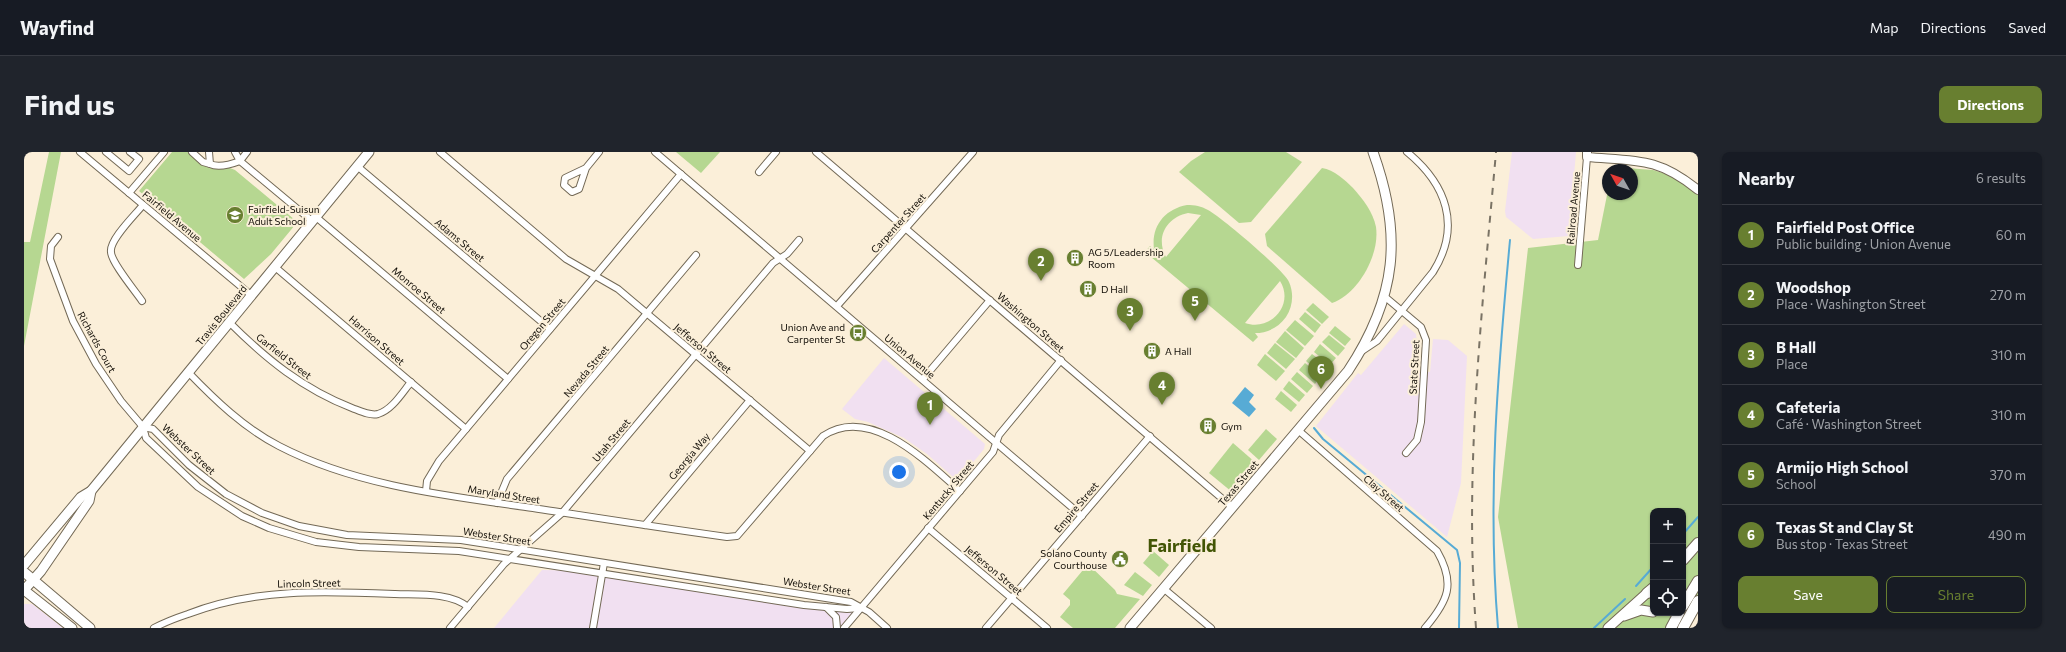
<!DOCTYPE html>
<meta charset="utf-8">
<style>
:root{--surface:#171b24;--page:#20242c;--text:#f1f3f6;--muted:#9ea1a6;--line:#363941;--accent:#687f30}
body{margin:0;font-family:Commissioner,sans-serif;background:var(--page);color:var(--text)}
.controls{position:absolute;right:12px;bottom:12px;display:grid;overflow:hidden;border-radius:8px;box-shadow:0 1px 3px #0004}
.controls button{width:36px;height:36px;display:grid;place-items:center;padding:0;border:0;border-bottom:1px solid var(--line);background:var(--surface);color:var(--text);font:20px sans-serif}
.compass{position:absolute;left:1578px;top:12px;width:36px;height:36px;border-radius:50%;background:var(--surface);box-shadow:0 1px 3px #0004;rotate:310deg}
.you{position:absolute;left:875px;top:320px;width:14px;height:14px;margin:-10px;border:3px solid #fff;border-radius:50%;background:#1a73e8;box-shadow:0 0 0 6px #1a73e833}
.badge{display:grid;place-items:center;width:26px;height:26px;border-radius:50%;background:var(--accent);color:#fff;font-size:13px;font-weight:700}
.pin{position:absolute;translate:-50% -33px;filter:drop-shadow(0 1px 2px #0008)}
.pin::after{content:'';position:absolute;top:21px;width:14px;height:12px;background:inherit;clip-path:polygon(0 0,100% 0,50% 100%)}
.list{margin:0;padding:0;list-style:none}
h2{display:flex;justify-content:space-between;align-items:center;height:52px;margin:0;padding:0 16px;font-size:17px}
h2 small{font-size:13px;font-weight:400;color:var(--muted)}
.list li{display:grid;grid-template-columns:26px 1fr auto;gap:12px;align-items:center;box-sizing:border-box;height:60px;padding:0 16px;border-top:1px solid var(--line)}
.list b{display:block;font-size:15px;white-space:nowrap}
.list p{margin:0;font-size:13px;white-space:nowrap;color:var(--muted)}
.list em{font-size:13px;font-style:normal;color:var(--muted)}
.actions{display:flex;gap:8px;padding:12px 16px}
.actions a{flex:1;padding:9px 0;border:1px solid var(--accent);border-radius:8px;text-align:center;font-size:14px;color:var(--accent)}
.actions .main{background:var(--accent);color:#fff}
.icon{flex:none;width:22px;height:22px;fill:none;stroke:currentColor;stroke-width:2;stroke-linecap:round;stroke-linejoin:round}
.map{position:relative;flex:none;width:1674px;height:476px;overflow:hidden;border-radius:8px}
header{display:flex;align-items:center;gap:24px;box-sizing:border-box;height:56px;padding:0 20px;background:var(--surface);border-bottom:1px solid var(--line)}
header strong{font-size:19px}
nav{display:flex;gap:22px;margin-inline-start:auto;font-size:14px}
.intro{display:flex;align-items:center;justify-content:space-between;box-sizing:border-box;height:96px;padding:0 24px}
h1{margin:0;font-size:28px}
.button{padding:10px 18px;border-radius:8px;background:var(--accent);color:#fff;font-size:14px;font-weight:700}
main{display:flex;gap:24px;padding:0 24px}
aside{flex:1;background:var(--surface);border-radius:8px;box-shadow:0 1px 3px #0004}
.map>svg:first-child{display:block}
</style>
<header>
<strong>Wayfind</strong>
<nav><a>Map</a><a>Directions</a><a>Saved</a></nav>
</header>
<div class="intro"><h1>Find us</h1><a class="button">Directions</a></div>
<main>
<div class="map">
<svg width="1674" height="476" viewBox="0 0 1674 476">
<rect width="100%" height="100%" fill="#fbefd9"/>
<g fill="#f1e0f1">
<path d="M 1488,0 L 1552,0 L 1545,84 L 1509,87 L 1482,65 L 1481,59 Z"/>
<path d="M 1380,172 L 1392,182 L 1394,202 L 1392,219 L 1406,220 L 1409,187 L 1424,188 L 1443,204 L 1437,331 L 1423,385 L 1292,274 L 1334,221 L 1337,223 Z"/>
<path d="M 860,206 L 961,292 L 960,297 L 937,325 L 933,326 L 928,324 L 903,302 L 880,286 L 844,270 L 831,267 L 818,257 Z"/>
<path d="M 518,418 L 580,419 L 830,460 L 817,476 L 470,476 Z"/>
<path d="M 0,452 L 8,452 L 39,476 L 0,476 Z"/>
</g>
<g fill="#b6d791" fill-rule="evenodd">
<path d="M 25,0 L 37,0 L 0,194 L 0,90 L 6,90 Z"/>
<path d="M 148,0 L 164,0 L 185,16 L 206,16 L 211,18 L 271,68 L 269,71 L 271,73 L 247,102 L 220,127 L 115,39 Z"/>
<path d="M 652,0 L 696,0 L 677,21 Z"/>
<path d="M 1181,0 L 1262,0 L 1278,10 L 1227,70 L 1215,71 L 1155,20 L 1167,9 Z"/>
<path d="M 1589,15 L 1629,18 L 1655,26 L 1674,43 L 1674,443 L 1648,476 L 1494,476 L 1474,365 L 1504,96 L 1574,88 L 1584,38 L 1584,42 L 1608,42 L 1608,18 L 1588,18 ZM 1629,359 L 1659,359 L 1659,461 L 1629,461 Z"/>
<path d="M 1298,16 C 1310,18 1321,28 1329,36 C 1339,47 1349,60 1352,75 C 1356,103 1334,142 1308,151 L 1243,94 L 1241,82 Z"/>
<path d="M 1163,53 C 1171,53 1177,54 1184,58 C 1197,65 1260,118 1265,130 C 1270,141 1269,155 1262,165 C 1254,176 1243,181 1231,181 L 1234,185 L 1229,190 L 1121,100 L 1126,94 L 1130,97 C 1127,74 1141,57 1163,53 ZM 1164,61 L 1177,63 L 1142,105 C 1131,85 1143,65 1164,61 ZM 1256,129 C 1271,153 1246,180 1221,171 Z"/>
<path d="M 1289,151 L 1305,165 L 1298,172 L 1282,158 Z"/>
<path d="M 1281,160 L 1297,173 L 1291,181 L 1275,167 Z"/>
<path d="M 1271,168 L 1290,184 L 1281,194 L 1262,178 Z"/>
<path d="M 1311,174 L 1327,187 L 1321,194 L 1305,181 Z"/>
<path d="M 1261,179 L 1280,196 L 1272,206 L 1252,190 Z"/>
<path d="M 1305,183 L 1321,196 L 1314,204 L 1298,190 Z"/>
<path d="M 1251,191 L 1271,207 L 1262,217 L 1243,201 Z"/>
<path d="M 1296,192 L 1312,206 L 1306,213 L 1290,200 Z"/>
<path d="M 1241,202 L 1261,219 L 1252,229 L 1233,213 Z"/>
<path d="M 1288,202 L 1305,215 L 1298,223 L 1282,209 Z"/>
<path d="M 1281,211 L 1297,224 L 1291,232 L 1275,218 Z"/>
<path d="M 1273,220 L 1289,234 L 1283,241 L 1267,227 Z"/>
<path d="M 1265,229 L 1281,243 L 1275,250 L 1259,237 Z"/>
<path d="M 1257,239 L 1273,253 L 1267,260 L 1251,247 Z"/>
<path d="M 1242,277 L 1253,287 L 1235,308 L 1224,298 Z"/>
<path d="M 1209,291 L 1232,311 L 1208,340 L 1185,321 Z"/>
<path d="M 1129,399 L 1145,413 L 1135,425 L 1119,411 Z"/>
<path d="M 1064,412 L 1091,438 L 1093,442 L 1116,447 L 1091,476 L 1049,476 L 1036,465 L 1046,453 L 1046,448 L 1039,442 Z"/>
<path d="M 1111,420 L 1128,433 L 1119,444 L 1100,433 Z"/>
</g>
<path fill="#57abd5" d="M 1221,235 L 1230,243 L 1225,250 L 1232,257 L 1225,265 L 1208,251 Z"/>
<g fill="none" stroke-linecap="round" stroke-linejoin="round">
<g stroke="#57abd5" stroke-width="2">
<path d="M 1290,276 L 1299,287 L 1433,398 L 1436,411 L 1435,476"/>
<path d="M 1659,382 L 1674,365"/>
<path d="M 1612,434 L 1629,415"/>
<path d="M 1474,476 C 1463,346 1474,217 1486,88"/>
<path d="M 1570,476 L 1601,447"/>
</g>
<defs>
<g id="minor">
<path d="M 56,0 L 227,143"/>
<path d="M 82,0 L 105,19 L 115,7 L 106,0"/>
<path d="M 168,0 L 179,10 L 186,12 L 185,0"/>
<path d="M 211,0 L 216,9 L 223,0"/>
<path d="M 416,0 L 542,107 L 594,137 L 786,299"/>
<path d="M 631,0 L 1058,364"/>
<path d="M 792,0 L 1208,355"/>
<path d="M 186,12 C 194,16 208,12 216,9 L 288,69"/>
<path d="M 333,14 L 526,177"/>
<path d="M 562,16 L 555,37 L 548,40 L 540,33 L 541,26 L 562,16 L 575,0"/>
<path d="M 735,20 L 752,0"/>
<path d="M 105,41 L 140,0"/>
<path d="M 292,65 L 484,227"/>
<path d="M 34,85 L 27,94 L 26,107 L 49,169 L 72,212 L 97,249 L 119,275 L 122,286 L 174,335 L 218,364 L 245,376 L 292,390 L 335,395 L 435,399 L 780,453 L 823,457 L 836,456"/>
<path d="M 1554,113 L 1563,5"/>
<path d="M 251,115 L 442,277"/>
<path d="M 1360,144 L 1397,175 L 1402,188 L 1397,270 L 1393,288 L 1382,301"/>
<path d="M 118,149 C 112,140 87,110 87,100 C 85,88 111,63 119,53"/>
<path d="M 813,154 L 949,0"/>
<path d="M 205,170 C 242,207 279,237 328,256 C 336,259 346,264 354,262 C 368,258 378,241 387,230"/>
<path d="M 1338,199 L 1353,189 L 1409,120 C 1438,74 1422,32 1383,0"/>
<path d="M 164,220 C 191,248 220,276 255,294 C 332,334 424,344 509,356 C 574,366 638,376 703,385 L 713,384 L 799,284 C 846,252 903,310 936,339"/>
<path d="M 899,227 L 966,148"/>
<path d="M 119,275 L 129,277 L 165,313 L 202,342 L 238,361 L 275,374 L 323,383 L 437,388 L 827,450 L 845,460 L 863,476"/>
<path d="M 1274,278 L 1413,399 C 1432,432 1424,449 1401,476"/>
<path d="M 402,339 L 403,329 L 415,309 L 657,22"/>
<path d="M 473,351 L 483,327 L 672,103"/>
<path d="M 621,373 L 726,248"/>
<path d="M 904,376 L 1023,476"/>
<path d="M 1139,436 L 1187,476"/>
<path d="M 802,455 L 812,465 L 813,476"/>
<path d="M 130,476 C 141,470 152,466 164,462 C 231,436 300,439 371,442 C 393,443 426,440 444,455"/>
<path d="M 426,476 L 480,412 L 538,361 L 749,111 L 763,102 L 775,88"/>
<path d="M 569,476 L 580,411"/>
<path d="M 820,476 L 969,300 L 975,283 L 1037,208"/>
<path d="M 962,476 L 1126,284"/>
</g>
<path id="tertiary" d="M 1563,0 L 1563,5 C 1612,9 1634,5 1674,38"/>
<g id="secondary">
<path d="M 0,413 L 57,345 L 67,339 L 345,0"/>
<path d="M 0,420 L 66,476"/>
<path d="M 0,438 L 17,419 L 65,349 L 67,339"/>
<path d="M 0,438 L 48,476"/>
<path d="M 1600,464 L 1617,458 L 1629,460"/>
<path d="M 1106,476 L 1324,219 C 1373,145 1379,83 1349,0"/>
<path d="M 1584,476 L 1623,441 L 1629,441"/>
</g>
<g id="trunk">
<path d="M 1659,408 L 1674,391"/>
<path d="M 1623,441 L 1629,436"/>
<path d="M 1659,454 L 1674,429"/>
<path d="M 1647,476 L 1655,461"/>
<path d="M 1659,476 L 1674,449"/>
</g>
</defs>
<use href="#minor" stroke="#736956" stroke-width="8"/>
<use href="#tertiary" stroke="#736956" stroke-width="10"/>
<use href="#secondary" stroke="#736956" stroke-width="11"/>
<use href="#trunk" stroke="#736956" stroke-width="12"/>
<use href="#minor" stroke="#fff" stroke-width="6"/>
<use href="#tertiary" stroke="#fff" stroke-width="8"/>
<use href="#secondary" stroke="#fff" stroke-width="9"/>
<use href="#trunk" stroke="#fff" stroke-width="10"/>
<path stroke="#7a7365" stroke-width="2" stroke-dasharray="7 7" stroke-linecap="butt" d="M 1452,476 C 1440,317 1458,159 1472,0"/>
</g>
<defs>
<symbol id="school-disc" viewBox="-11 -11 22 22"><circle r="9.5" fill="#687f30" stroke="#fbefd9"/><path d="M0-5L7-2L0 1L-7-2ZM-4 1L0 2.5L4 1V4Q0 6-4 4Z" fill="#fff"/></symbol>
<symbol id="building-disc" viewBox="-11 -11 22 22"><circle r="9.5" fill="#687f30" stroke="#fbefd9"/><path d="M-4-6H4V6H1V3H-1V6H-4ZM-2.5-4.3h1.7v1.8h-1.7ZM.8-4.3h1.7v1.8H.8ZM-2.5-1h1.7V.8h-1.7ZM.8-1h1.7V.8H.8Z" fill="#fff"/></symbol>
<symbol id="bus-disc" viewBox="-11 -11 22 22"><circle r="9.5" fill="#687f30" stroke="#fbefd9"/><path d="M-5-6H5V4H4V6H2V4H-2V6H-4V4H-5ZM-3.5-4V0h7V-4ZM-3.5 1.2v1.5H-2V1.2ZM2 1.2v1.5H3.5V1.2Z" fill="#fff"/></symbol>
<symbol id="civic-disc" viewBox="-11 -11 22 22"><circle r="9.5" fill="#687f30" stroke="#fbefd9"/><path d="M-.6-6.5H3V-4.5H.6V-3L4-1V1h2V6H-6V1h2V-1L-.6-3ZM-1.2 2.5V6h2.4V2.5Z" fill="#fff"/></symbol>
</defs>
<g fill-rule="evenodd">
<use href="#school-disc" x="201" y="53" width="20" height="20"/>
<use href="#building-disc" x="1041" y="96" width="20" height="20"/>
<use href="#building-disc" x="1054" y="127" width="20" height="20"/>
<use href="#bus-disc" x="824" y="171" width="20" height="20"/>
<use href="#building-disc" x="1118" y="189" width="20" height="20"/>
<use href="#building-disc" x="1174" y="264" width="20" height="20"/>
<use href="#civic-disc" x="1086" y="397" width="20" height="20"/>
</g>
<g text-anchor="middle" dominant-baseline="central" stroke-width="4" stroke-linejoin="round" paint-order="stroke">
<g font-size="10" fill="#120e07" stroke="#fbefd9">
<text transform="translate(1549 56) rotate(-85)">Railroad Avenue</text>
<text transform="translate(148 64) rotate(40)">Fairfield Avenue</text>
<text transform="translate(874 71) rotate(-48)">Carpenter Street</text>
<text transform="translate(436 88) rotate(40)">Adams Street</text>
<text transform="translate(395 138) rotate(40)">Monroe Street</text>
<text transform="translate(197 163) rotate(-51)">Travis Boulevard</text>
<text transform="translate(1007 170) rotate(41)">Washington Street</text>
<text transform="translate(518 172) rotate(-50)">Oregon Street</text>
<text transform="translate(353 188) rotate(41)">Harrison Street</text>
<text transform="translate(73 190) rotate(61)">Richards Court</text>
<text transform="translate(679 196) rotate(40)">Jefferson Street</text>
<text transform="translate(260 204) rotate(38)">Garfield Street</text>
<text transform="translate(886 204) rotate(40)">Union Avenue</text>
<text transform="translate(1390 215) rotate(-87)">State Street</text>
<text transform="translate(562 219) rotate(-50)">Nevada Street</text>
<text transform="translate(587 288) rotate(-50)">Utah Street</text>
<text transform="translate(165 297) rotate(43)">Webster Street</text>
<text transform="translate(665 304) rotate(-50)">Georgia Way</text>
<text transform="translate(1214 331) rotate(-50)">Texas Street</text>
<text transform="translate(924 338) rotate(-50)">Kentucky Street</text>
<text transform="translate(1360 341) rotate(41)">Clay Street</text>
<text transform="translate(480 342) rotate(9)">Maryland Street</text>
<text transform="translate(1052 355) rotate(-50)">Empire Street</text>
<text transform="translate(473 384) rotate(9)">Webster Street</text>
<text transform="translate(970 418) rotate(40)">Jefferson Street</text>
<text transform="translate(285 431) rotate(-1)">Lincoln Street</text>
<text transform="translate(793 434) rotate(9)">Webster Street</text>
</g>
<g font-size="10" fill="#120e07" stroke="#fbefd9" text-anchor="start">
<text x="224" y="57">Fairfield-Suisun<tspan x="224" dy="12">Adult School</tspan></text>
<text x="1064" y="100">AG 5/Leadership<tspan x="1064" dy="12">Room</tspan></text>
<text x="1077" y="137">D Hall</text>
<text x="821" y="175" text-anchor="end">Union Ave and<tspan x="821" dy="12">Carpenter St</tspan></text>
<text x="1141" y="199">A Hall</text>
<text x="1197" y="274">Gym</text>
<text x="1083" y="401" text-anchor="end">Solano County<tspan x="1083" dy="12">Courthouse</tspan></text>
</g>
<g font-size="18" font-weight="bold" fill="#425505" stroke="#fbefd9">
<text x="1158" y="393">Fairfield</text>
</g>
</g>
</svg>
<div class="controls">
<button>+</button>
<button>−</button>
<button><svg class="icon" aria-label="locate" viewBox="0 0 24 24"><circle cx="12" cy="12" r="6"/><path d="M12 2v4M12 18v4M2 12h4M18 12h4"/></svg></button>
</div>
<svg class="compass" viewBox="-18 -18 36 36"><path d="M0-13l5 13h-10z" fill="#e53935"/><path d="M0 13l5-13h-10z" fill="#9ea1a6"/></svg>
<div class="you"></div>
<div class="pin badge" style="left:906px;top:273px">1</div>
<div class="pin badge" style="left:1017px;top:129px">2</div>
<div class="pin badge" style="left:1106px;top:179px">3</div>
<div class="pin badge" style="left:1138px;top:253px">4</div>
<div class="pin badge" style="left:1171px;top:169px">5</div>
<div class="pin badge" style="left:1297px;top:237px">6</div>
</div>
<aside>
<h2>Nearby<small>6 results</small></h2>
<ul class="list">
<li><span class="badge">1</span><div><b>Fairfield Post Office</b><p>Public building · Union Avenue</p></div><em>60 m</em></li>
<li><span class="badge">2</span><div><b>Woodshop</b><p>Place · Washington Street</p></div><em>270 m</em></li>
<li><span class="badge">3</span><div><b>B Hall</b><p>Place</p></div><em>310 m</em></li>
<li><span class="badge">4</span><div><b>Cafeteria</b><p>Café · Washington Street</p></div><em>310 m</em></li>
<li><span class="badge">5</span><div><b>Armijo High School</b><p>School</p></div><em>370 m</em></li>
<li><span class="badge">6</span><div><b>Texas St and Clay St</b><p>Bus stop · Texas Street</p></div><em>490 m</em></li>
</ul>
<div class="actions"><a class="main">Save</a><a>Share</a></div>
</aside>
</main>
